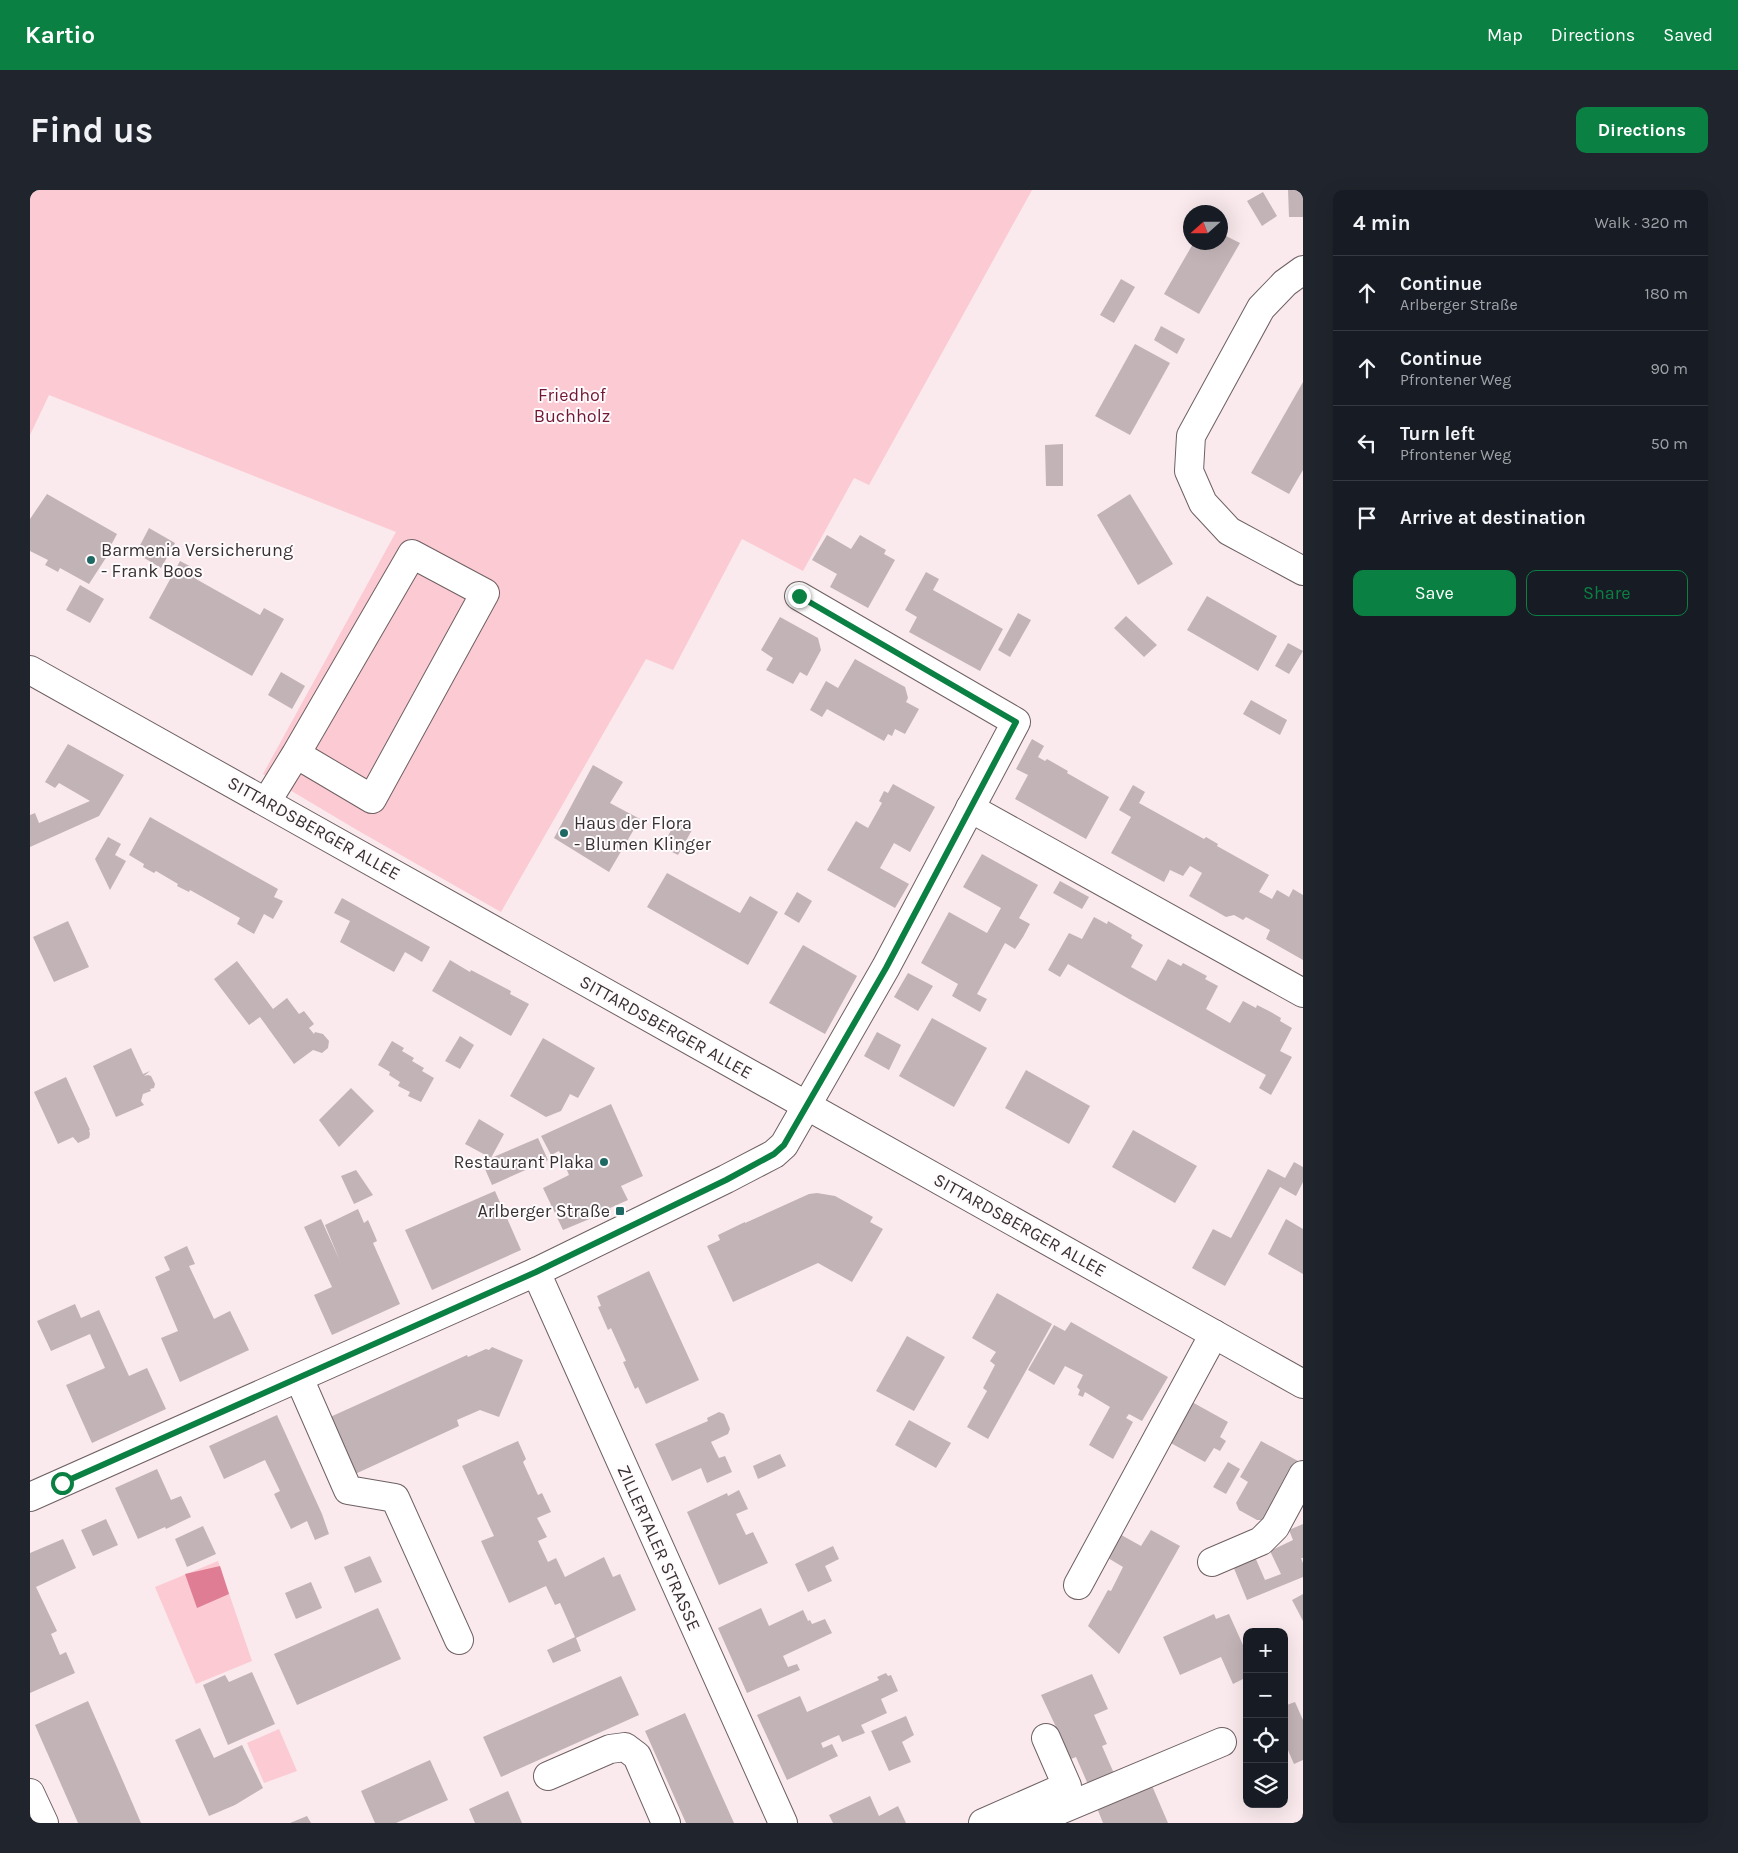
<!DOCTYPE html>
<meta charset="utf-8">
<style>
:root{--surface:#171b24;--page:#20242c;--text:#f1f3f6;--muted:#9ea1a6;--line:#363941;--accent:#0b8043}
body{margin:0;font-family:Karla,sans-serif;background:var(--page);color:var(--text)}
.controls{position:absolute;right:15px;bottom:15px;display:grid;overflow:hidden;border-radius:10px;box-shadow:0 5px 20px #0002}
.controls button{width:45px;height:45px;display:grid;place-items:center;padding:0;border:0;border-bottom:1px solid var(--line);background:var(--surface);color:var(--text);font:25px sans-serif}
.compass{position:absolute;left:1153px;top:15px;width:45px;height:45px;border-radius:50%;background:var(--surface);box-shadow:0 5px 20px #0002;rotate:249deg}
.stop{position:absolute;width:15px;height:15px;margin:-11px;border:4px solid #0b8043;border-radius:50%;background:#fff}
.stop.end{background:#0b8043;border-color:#fff;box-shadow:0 1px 5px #0008}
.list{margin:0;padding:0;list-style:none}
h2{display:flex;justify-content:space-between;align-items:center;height:65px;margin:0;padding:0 20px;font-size:21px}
h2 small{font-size:16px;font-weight:400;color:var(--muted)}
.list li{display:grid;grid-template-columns:32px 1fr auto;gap:15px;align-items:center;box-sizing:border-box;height:75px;padding:0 20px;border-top:1px solid var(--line)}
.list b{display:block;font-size:19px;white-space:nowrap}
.list p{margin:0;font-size:16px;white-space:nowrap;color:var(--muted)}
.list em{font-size:16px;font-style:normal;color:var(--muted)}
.actions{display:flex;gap:10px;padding:15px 20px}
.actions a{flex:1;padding:11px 0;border:1px solid var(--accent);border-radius:10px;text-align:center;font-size:18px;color:var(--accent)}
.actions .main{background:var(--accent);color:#fff}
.icon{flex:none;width:28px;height:28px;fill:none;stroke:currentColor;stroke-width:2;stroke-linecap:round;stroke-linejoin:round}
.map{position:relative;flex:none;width:1273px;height:1633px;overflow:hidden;border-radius:10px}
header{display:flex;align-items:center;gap:30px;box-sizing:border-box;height:70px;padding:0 25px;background:var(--accent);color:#fff}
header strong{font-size:24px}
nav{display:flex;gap:28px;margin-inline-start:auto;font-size:18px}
.intro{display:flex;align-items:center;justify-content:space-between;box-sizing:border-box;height:120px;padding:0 30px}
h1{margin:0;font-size:35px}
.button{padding:12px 22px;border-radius:10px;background:var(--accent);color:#fff;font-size:18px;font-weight:700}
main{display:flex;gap:30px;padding:0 30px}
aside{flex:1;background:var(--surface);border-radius:10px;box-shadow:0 5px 20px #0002}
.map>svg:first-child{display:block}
</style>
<header>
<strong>Kartio</strong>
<nav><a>Map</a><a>Directions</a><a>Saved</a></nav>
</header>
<div class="intro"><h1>Find us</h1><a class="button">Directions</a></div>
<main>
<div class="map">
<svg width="1273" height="1633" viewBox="0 0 1273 1633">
<rect width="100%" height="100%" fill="#faeaed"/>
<g fill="#fccad3">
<path d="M 0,0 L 1002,0 L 839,295 L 824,288 L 773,381 L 712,349 L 643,480 L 616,469 L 471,722 L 327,640 L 233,584 L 366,342 L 19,205 L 0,245 Z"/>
<path d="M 188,1371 L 222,1471 L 166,1494 L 125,1397 Z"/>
<path d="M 249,1539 L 267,1581 L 234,1593 L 217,1553 Z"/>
</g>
<path fill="#df7d94" d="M 190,1376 L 199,1404 L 167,1418 L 155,1384 Z"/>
<g fill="#c2b3b6">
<path d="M 1258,0 L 1273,0 L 1273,27 L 1259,27 Z"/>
<path d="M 1233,2 L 1247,26 L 1232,36 L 1217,11 Z"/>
<path d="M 1190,43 L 1210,53 L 1169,124 L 1134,104 L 1164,52 L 1190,52 Z"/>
<path d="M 1091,89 L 1105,97 L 1084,133 L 1070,125 Z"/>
<path d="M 1131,136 L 1155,149 L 1147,164 L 1124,150 Z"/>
<path d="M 1105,154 L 1140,173 L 1100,245 L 1065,226 Z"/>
<path d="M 1273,192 L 1273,280 L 1259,304 L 1221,283 Z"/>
<path d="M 1033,254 L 1033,296 L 1016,296 L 1015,255 Z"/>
<path d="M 17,304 L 87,344 L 79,359 L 81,360 L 59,394 L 30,378 L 28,382 L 15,375 L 18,370 L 0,361 L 0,329 Z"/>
<path d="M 1100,304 L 1143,374 L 1108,395 L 1067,325 Z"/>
<path d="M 119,338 L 145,353 L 131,378 L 106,363 Z"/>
<path d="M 797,345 L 821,359 L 830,345 L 856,360 L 854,364 L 865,370 L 838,418 L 800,397 L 807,384 L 782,370 Z"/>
<path d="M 150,371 L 171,382 L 166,389 L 230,425 L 234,418 L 254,429 L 222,486 L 119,428 Z"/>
<path d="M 896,382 L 909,389 L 903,400 L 973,439 L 950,481 L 879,442 L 887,427 L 875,420 Z"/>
<path d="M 50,395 L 74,409 L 60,433 L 36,420 Z"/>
<path d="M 1177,406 L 1247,446 L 1228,481 L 1157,440 Z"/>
<path d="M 988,423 L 1001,430 L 980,467 L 968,460 Z"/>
<path d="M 1096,426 L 1127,455 L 1114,467 L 1084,438 Z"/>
<path d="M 750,427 L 788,448 L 791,460 L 777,486 L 770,482 L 763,494 L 736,480 L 743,468 L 731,460 Z"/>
<path d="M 1258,453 L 1273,461 L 1259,484 L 1245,476 Z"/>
<path d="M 825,469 L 875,497 L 878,508 L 876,512 L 889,519 L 875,544 L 865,539 L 862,546 L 858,544 L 854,551 L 797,519 L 792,527 L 780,520 L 796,491 L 808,498 Z"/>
<path d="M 251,482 L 275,496 L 262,519 L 238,505 Z"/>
<path d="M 1221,510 L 1257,530 L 1250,545 L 1213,524 Z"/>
<path d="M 1002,549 L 1014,556 L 1008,567 L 1015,571 L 1017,569 L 1038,581 L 1037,583 L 1079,607 L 1056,649 L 985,609 L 998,585 L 986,579 Z"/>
<path d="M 38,554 L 94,585 L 69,626 L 0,657 L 0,625 L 5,623 L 9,633 L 60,611 L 29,593 L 25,598 L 15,592 Z"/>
<path d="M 563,575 L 593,592 L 580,613 L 610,629 L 579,682 L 524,648 Z"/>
<path d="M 863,594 L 905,617 L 880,662 L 864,653 L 850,678 L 879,694 L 865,718 L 797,680 L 826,631 L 838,638 L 852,613 L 849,611 L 854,601 L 858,603 Z"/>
<path d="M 1103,595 L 1115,602 L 1109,613 L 1174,649 L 1176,647 L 1188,654 L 1187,656 L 1239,685 L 1229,702 L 1242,709 L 1247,700 L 1259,707 L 1263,699 L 1273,705 L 1273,770 L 1236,749 L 1240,740 L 1216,727 L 1213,730 L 1204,725 L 1196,727 L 1159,706 L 1172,683 L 1160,676 L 1153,686 L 1140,680 L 1134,692 L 1081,663 L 1101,627 L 1089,620 Z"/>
<path d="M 120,627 L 248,699 L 244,707 L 253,711 L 243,729 L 234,724 L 224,744 L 207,734 L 210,728 L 160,700 L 159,702 L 147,696 L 148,694 L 126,681 L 124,683 L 113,677 L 114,674 L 99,665 Z"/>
<path d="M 646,631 L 662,640 L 648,665 L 632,657 Z"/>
<path d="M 78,647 L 91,654 L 85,665 L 96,671 L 80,700 L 65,669 Z"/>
<path d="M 952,664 L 1008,695 L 989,728 L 1000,734 L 993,747 L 985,759 L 975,753 L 947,804 L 957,809 L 950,822 L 922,806 L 928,794 L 891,773 L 919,722 L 957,743 L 971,718 L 933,697 Z"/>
<path d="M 637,683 L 710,723 L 720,706 L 748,722 L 718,775 L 617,717 Z"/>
<path d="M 1030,691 L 1059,707 L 1052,719 L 1023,703 Z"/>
<path d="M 767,702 L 782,711 L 769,733 L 754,724 Z"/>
<path d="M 312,708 L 400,757 L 392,772 L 375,762 L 364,782 L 310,752 L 320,731 L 304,723 Z"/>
<path d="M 1064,727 L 1077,734 L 1078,731 L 1102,745 L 1101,748 L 1113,755 L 1101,777 L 1126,791 L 1138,769 L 1151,776 L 1153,773 L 1177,786 L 1175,789 L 1188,796 L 1176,819 L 1200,833 L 1213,811 L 1226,818 L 1227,815 L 1239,821 L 1251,828 L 1250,831 L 1262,838 L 1250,861 L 1262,867 L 1241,905 L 1229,898 L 1236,885 L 1099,809 L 1038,774 L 1030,787 L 1018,780 L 1039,743 L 1052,749 Z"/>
<path d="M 38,731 L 59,777 L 24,792 L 3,747 Z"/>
<path d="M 773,755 L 827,786 L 795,844 L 739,813 Z"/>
<path d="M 420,770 L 440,782 L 441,780 L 481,801 L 480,804 L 499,814 L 481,846 L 402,801 Z"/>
<path d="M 207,771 L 243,819 L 257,808 L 269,824 L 274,821 L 284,834 L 279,838 L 284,844 L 285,842 L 293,844 L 299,851 L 298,858 L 292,863 L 283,860 L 264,874 L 230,827 L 219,835 L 184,789 Z"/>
<path d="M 878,783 L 903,796 L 888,821 L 864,807 Z"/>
<path d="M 902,828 L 957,858 L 924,917 L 869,886 Z"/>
<path d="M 847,842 L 871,855 L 859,880 L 834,866 Z"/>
<path d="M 430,846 L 444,855 L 430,879 L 415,871 Z"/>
<path d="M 513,848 L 565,878 L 548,908 L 540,904 L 531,921 L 516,927 L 480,906 Z"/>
<path d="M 362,851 L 374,858 L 372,861 L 384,868 L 382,871 L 394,878 L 392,881 L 404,888 L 391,912 L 378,906 L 380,902 L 368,896 L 370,892 L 359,885 L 360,882 L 348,875 Z"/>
<path d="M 101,858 L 113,884 L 120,881 L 114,886 L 118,885 L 121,886 L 125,894 L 124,898 L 120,899 L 121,901 L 113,904 L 111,911 L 114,915 L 86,927 L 63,876 Z"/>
<path d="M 996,880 L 1060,916 L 1039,954 L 975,918 Z"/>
<path d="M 36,887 L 60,940 L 59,940 L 60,944 L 59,948 L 48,953 L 43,947 L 28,954 L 4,902 Z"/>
<path d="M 321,898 L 344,921 L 309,957 L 289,930 Z"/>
<path d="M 581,914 L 613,986 L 591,996 L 598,1010 L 580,1018 L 581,1020 L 533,1040 L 513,998 L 539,985 L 529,961 L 521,965 L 511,946 Z"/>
<path d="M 449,929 L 474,944 L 461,968 L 508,948 L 518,970 L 462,995 L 452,972 L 461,968 L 435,954 Z"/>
<path d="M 1103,940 L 1167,976 L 1145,1013 L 1082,977 Z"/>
<path d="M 1264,972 L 1273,977 L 1273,992 L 1266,1006 L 1250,997 L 1195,1096 L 1162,1078 L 1183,1039 L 1201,1048 L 1238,979 L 1255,988 Z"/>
<path d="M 326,980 L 343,1005 L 324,1014 L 311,986 Z"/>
<path d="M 465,1001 L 491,1060 L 402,1100 L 375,1040 Z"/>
<path d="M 787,1003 L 805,1006 L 843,1027 L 840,1032 L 853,1039 L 822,1092 L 788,1073 L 703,1112 L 677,1056 L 690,1050 L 688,1045 L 715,1032 L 715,1033 L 779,1004 Z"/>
<path d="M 328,1019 L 334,1033 L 338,1030 L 345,1046 L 347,1051 L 343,1053 L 370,1114 L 302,1145 L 284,1105 L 302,1097 L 274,1037 L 291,1029 L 310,1071 L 295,1035 Z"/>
<path d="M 1256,1029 L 1273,1039 L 1273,1084 L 1238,1064 Z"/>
<path d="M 157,1056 L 165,1074 L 159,1076 L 184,1129 L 200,1121 L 219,1160 L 150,1192 L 131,1148 L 148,1141 L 125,1087 L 140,1080 L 134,1067 Z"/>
<path d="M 619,1081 L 669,1190 L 616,1214 L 608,1197 L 605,1199 L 593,1172 L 596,1171 L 581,1138 L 578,1140 L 568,1117 L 571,1116 L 567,1106 Z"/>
<path d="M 967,1103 L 1022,1134 L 958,1249 L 937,1237 L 957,1201 L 953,1198 L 965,1175 L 960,1171 L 966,1162 L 942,1148 Z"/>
<path d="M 45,1114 L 51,1128 L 69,1120 L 99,1186 L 117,1178 L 136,1219 L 62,1253 L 36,1195 L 75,1178 L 60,1144 L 21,1161 L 7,1131 Z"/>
<path d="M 1041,1132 L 1138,1187 L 1112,1231 L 1099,1224 L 1096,1228 L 1103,1232 L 1083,1269 L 1059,1255 L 1080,1217 L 1055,1202 L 1053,1207 L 1048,1205 L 1050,1200 L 1047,1197 L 1053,1185 L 1035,1176 L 1024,1195 L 998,1180 L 1024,1135 L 1035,1141 Z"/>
<path d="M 877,1146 L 915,1167 L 884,1221 L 846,1201 Z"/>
<path d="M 462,1157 L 493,1170 L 469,1227 L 450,1220 L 427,1230 L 429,1236 L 323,1285 L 298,1228 L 437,1165 L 438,1167 L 456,1159 L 459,1160 Z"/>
<path d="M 1162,1212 L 1198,1232 L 1190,1247 L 1196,1251 L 1190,1261 L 1184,1258 L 1175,1272 L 1139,1252 Z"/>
<path d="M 689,1222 L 694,1224 L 700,1239 L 698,1244 L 681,1252 L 689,1268 L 695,1266 L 702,1282 L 677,1293 L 671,1278 L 642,1291 L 625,1254 L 678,1231 L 677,1228 Z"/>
<path d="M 247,1225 L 292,1324 L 299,1344 L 285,1350 L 277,1331 L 261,1339 L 244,1304 L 250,1301 L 235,1270 L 194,1289 L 179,1256 Z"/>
<path d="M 879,1230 L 921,1253 L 906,1278 L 865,1255 Z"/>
<path d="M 488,1251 L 496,1269 L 493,1272 L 508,1305 L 512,1303 L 521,1322 L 507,1328 L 517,1347 L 508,1351 L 518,1372 L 526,1368 L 535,1387 L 574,1367 L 583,1387 L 590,1384 L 606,1420 L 546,1448 L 551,1461 L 523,1473 L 517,1460 L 545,1447 L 530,1413 L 525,1415 L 516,1396 L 479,1413 L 451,1351 L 464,1346 L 432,1276 Z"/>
<path d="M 1231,1251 L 1268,1271 L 1235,1330 L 1227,1330 L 1209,1320 L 1206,1313 L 1218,1292 L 1210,1287 Z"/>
<path d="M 750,1264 L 756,1276 L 728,1289 L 723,1276 Z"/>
<path d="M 1198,1272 L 1210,1279 L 1196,1304 L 1183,1297 Z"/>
<path d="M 127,1279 L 141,1310 L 151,1306 L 161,1327 L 136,1339 L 135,1337 L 108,1349 L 85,1298 Z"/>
<path d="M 709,1300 L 718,1319 L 706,1324 L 716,1345 L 723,1342 L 738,1373 L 689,1395 L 657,1322 L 697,1303 L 698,1306 Z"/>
<path d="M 76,1329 L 88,1355 L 63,1366 L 51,1340 Z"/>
<path d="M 1273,1334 L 1273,1368 L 1271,1368 L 1273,1373 L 1273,1387 L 1217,1410 L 1203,1376 L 1225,1367 L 1235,1390 L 1251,1384 L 1240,1361 L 1263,1350 L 1259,1340 Z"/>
<path d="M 173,1336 L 186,1364 L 157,1377 L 145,1349 Z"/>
<path d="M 1121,1340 L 1150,1356 L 1089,1464 L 1058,1436 L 1078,1400 L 1081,1401 L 1093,1377 L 1073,1365 L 1086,1342 L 1111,1356 Z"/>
<path d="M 33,1349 L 46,1378 L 6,1397 L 27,1441 L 21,1444 L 30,1465 L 36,1462 L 45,1483 L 0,1503 L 0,1363 Z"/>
<path d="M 803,1356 L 809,1369 L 795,1376 L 802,1391 L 778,1402 L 765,1374 Z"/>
<path d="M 340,1366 L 352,1392 L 325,1403 L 314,1377 Z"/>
<path d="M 281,1392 L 292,1418 L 266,1429 L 255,1403 Z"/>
<path d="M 1273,1404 L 1273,1431 L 1262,1410 Z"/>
<path d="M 348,1418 L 371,1469 L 267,1515 L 244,1464 Z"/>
<path d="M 731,1418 L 739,1436 L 773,1420 L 778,1431 L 780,1430 L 782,1434 L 795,1429 L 802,1443 L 753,1466 L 758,1477 L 767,1474 L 770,1480 L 717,1503 L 688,1438 Z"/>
<path d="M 1184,1424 L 1186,1429 L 1199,1424 L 1217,1464 L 1217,1487 L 1203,1494 L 1191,1467 L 1150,1485 L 1133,1447 Z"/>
<path d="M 222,1482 L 245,1534 L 198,1555 L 173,1495 L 195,1485 L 199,1492 Z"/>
<path d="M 856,1483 L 858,1486 L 861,1485 L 868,1501 L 851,1509 L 857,1523 L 831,1535 L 835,1543 L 830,1545 L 812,1552 L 809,1545 L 791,1553 L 793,1558 L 802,1554 L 808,1566 L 757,1590 L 727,1525 L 770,1506 L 777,1522 L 849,1490 L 847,1487 Z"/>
<path d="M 1062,1484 L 1078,1519 L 1064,1525 L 1077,1554 L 1072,1556 L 1086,1588 L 1060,1599 L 1046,1567 L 1041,1569 L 1011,1505 Z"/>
<path d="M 591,1486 L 609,1525 L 471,1587 L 453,1547 Z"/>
<path d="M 58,1511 L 86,1575 L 111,1633 L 48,1633 L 5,1535 Z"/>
<path d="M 1265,1512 L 1273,1530 L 1273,1570 L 1264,1574 L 1254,1551 L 1254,1516 Z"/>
<path d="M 655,1523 L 686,1593 L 704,1633 L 656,1633 L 615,1541 Z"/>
<path d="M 876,1526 L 884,1545 L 872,1552 L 881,1572 L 859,1581 L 841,1541 Z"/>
<path d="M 170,1538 L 184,1568 L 212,1555 L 233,1598 L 205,1615 L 179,1626 L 145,1550 Z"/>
<path d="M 400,1570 L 418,1610 L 366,1633 L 345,1633 L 331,1601 Z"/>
<path d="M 1120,1591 L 1138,1633 L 1073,1633 L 1065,1613 Z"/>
<path d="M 478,1601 L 492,1633 L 445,1633 L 439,1619 Z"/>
<path d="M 840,1606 L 849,1626 L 868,1616 L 876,1633 L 803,1633 L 799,1625 Z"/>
<path d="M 277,1626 L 281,1633 L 260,1633 Z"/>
</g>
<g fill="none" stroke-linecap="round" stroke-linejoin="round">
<defs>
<g id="minor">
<path d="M 1273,80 L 1255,93 L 1231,118 L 1161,246 L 1159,281 L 1173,313 L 1199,341 L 1273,381"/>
<path d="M 237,611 L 266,564 L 382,364 L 455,403 L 342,609 L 266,564"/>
<path d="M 940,618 L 1273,803"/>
<path d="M 506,1082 L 753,1633"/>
<path d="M 269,1188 L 318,1300 L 365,1308 L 429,1450"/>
<path d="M 0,1307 L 506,1082 L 696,989 L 744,964 L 754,955 L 856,777 L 986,532 L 769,406"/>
<path d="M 1182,1372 L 1231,1351 L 1245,1337 L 1273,1285"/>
<path d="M 1048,1395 L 1184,1144"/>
<path d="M 518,1586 L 580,1559 L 595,1557 L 607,1566 L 636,1633"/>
<path d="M 0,1603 L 14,1633"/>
<path d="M 953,1633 L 1037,1596 L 1016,1548"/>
<path d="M 999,1633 L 1192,1552"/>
</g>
<path id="major" d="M 0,480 L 1273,1194"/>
</defs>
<use href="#minor" stroke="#6e6062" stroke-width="30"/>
<use href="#major" stroke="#6e6062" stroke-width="30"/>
<use href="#minor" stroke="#fff" stroke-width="28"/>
<use href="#major" stroke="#fff" stroke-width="28"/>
</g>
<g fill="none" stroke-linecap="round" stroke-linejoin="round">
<path stroke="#0b8043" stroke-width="6" d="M 32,1293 L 506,1082 L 696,990 L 744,964 L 754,955 L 856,778 L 986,532 L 769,406"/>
</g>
<g fill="#1e6964" stroke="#fffbfc" stroke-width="2">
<circle cx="61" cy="370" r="5"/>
<circle cx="534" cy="643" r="5"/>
<circle cx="574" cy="972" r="5"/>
<rect x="585" y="1016" width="10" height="10" rx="2.5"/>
</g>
<g text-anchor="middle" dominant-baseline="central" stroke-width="4" stroke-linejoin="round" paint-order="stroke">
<g font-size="18" fill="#701835" stroke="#fffbfc">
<text x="542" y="205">Friedhof<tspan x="542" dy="21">Buchholz</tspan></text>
</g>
<g font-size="18" fill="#383133" stroke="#fffbfc" text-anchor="start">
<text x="71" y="360">Barmenia Versicherung<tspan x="71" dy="21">- Frank Boos</tspan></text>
<text x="544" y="633">Haus der Flora<tspan x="544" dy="21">- Blumen Klinger</tspan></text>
<text x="564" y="972" text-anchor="end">Restaurant Plaka</text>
<text x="580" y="1021" text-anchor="end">Arlberger Straße</text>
</g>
<g font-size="18" fill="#383133" stroke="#fffbfc">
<text transform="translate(284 638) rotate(29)">SITTARDSBERGER ALLEE</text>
<text transform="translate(636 837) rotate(29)">SITTARDSBERGER ALLEE</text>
<text transform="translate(990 1035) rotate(29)">SITTARDSBERGER ALLEE</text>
<text transform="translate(629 1358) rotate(66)">ZILLERTALER STRASSE</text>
</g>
</g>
</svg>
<div class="controls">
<button>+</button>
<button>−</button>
<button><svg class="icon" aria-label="locate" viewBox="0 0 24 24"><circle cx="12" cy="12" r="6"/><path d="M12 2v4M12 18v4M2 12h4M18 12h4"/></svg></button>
<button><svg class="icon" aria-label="layers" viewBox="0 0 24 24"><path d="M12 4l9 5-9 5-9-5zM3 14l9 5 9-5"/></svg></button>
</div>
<svg class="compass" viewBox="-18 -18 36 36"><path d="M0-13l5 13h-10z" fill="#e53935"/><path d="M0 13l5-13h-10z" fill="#9ea1a6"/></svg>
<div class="stop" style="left:32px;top:1293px"></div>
<div class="stop end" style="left:769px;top:406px"></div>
</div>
<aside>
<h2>4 min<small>Walk · 320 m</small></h2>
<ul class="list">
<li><svg class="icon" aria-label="ahead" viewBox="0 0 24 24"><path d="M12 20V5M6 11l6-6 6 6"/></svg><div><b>Continue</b><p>Arlberger Straße</p></div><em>180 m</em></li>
<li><svg class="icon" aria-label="ahead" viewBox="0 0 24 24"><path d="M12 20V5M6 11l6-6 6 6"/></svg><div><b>Continue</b><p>Pfrontener Weg</p></div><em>90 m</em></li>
<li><svg class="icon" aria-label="left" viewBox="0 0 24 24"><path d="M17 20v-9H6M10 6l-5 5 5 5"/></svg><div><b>Turn left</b><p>Pfrontener Weg</p></div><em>50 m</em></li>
<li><svg class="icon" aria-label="arrive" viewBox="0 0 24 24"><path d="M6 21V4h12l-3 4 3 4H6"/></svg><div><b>Arrive at destination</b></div></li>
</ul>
<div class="actions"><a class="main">Save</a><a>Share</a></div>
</aside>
</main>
